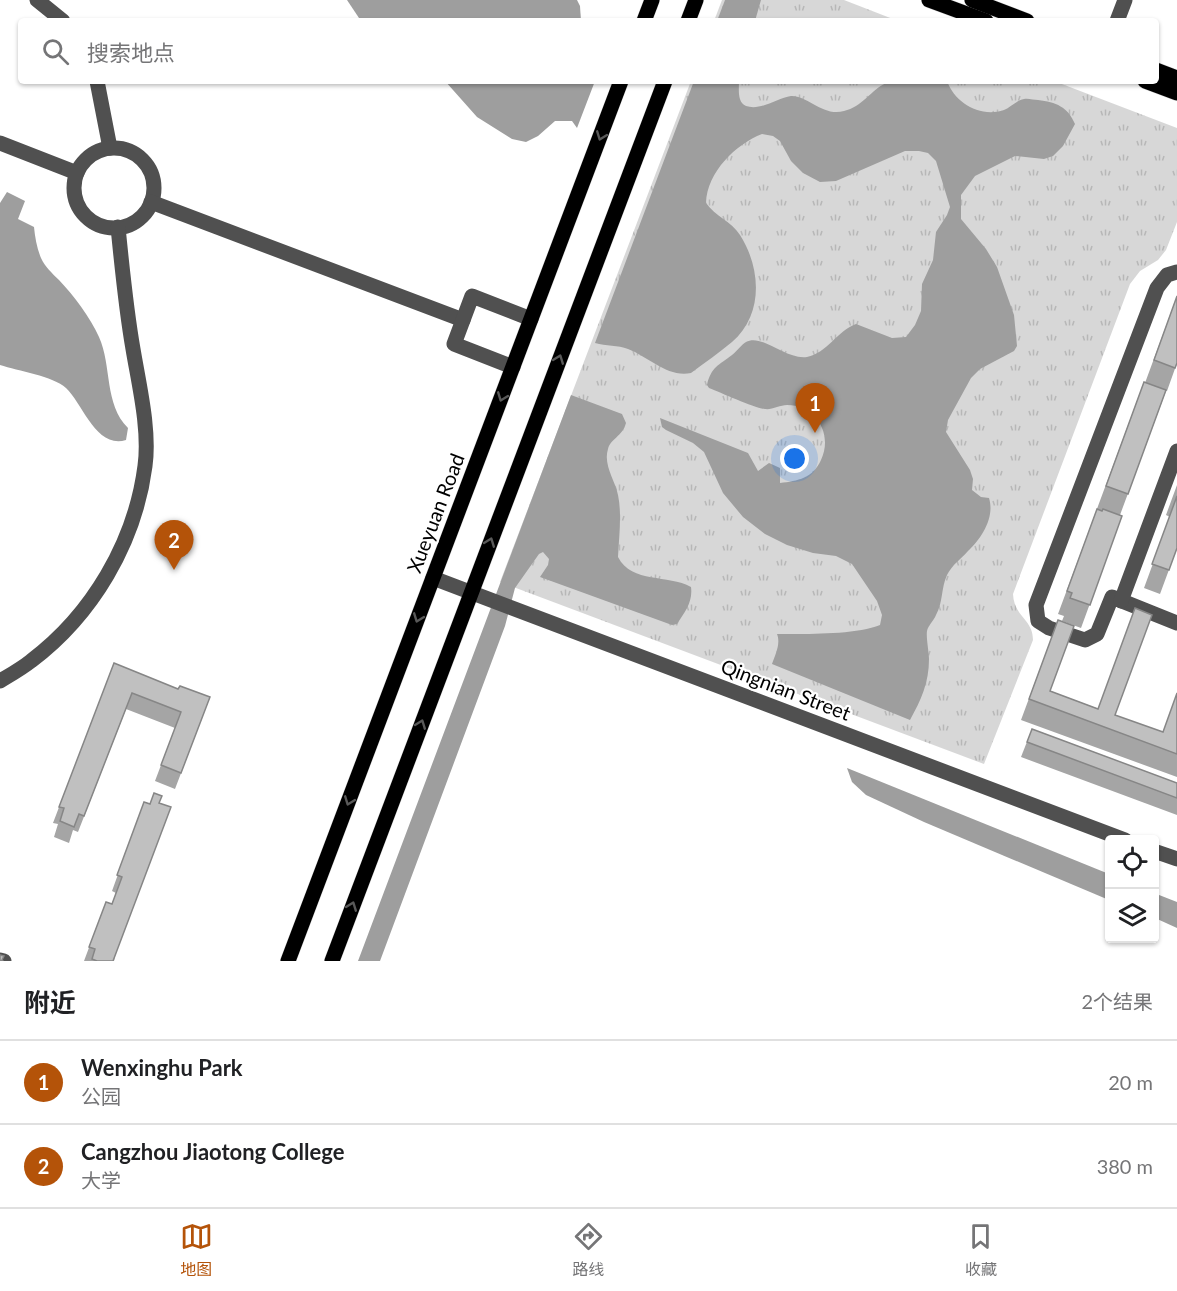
<!DOCTYPE html>
<html lang="zh">
<meta charset="utf-8">
<style>
:root{--surface:#fff;--page:#f6f6f6;--text:#202124;--muted:#757577;--line:#e0e0e0;--accent:#b45309}
body{margin:0;font-family:Lato,"Noto Sans SC",sans-serif;background:var(--page);color:var(--text)}
.controls{position:absolute;right:18px;bottom:18px;display:grid;overflow:hidden;border-radius:6px;box-shadow:0 2px 4px #0004}
.controls button{width:54px;height:54px;display:grid;place-items:center;padding:0;border:0;border-bottom:2px solid var(--line);background:var(--surface);color:var(--text);font:30px sans-serif}
.you{position:absolute;left:795px;top:459px;width:21px;height:21px;margin:-15px;border:4px solid #fff;border-radius:50%;background:#1a73e8;box-shadow:0 0 0 9px #1a73e833}
.badge{display:grid;place-items:center;width:39px;height:39px;border-radius:50%;background:var(--accent);color:#fff;font-size:20px;font-weight:700}
.pin{position:absolute;translate:-50% -50px;filter:drop-shadow(0 2px 3px #0008)}
.pin::after{content:'';position:absolute;top:32px;width:21px;height:18px;background:inherit;clip-path:polygon(0 0,100% 0,50% 100%)}
.list{margin:0;padding:0;list-style:none}
h2{display:flex;justify-content:space-between;align-items:center;height:78px;margin:0;padding:0 24px;font-size:26px}
h2 small{font-size:20px;font-weight:400;color:var(--muted)}
.list li{display:grid;grid-template-columns:39px 1fr auto;gap:18px;align-items:center;box-sizing:border-box;height:84px;padding:0 24px;border-top:2px solid var(--line)}
.list b{display:block;font-size:22px;white-space:nowrap}
.list p{margin:0;font-size:20px;white-space:nowrap;color:var(--muted)}
.list em{font-size:20px;font-style:normal;color:var(--muted)}
.icon{flex:none;width:33px;height:33px;fill:none;stroke:currentColor;stroke-width:2;stroke-linecap:round;stroke-linejoin:round}
.map{position:relative;flex:none;width:1177px;height:961px;overflow:hidden}
.search{position:absolute;background:var(--surface);box-shadow:0 2px 4px #0004;left:18px;right:18px;top:18px;height:66px;display:flex;align-items:center;gap:15px;box-sizing:border-box;padding:0 21px;border-radius:6px;color:var(--muted);font-size:22px}
.sheet{height:246px;background:var(--surface)}
nav{display:flex;justify-content:space-around;align-items:center;box-sizing:border-box;height:84px;border-top:2px solid var(--line);background:var(--surface);font-size:16px;color:var(--muted)}
nav a{display:grid;justify-items:center;gap:3px}
nav .on{color:var(--accent)}
.map>svg:first-child{display:block}
</style>
<div class="map">
<svg width="1177" height="961" viewBox="0 0 1177 961">
<defs>
<pattern id="grass-tufts" width="24" height="20" patternUnits="userSpaceOnUse" patternTransform="scale(1.5)"><rect width="24" height="20" fill="#d7d7d7"/><path d="M3 7l-1-3M5 7V3M7 7l1-3M15 17l-1-3M17 17v-4M19 17l1-3" fill="none" stroke="#b7b7b7"/></pattern>
</defs>
<rect width="100%" height="100%" fill="#fff"/>
<g fill="url(#grass-tufts)">
<path d="M 722,0 L 844,0 L 898,21 L 714,21 Z"/>
<path d="M 691,81 L 1054,81 L 1177,128 L 1177,222 L 1166,250 L 1158,260 L 1140,271 L 1130,284 L 1013,594 C 1014,617 1033,619 1033,640 L 984,764 L 500,582 Z"/>
</g>
<g fill="#9e9e9e">
<path d="M 347,0 L 577,0 L 580,6 L 581,21 L 361,21 Z"/>
<path d="M 725,0 L 761,0 L 755,21 L 717,21 Z"/>
<path d="M 445,81 L 595,81 L 577,128 L 572,121 L 555,121 L 538,136 L 526,142 L 512,139 L 477,117 Z"/>
<path d="M 694,81 L 739,81 C 739,89 737,102 746,106 C 761,111 777,98 791,96 C 807,95 823,117 844,111 C 862,107 871,90 886,83 C 895,78 934,81 947,81 C 955,103 980,118 1004,110 C 1011,107 1017,100 1024,99 C 1028,98 1034,100 1038,100 C 1056,102 1068,107 1075,124 L 1063,146 L 1053,156 L 1044,159 L 1015,156 L 975,176 L 961,195 L 961,219 L 986,249 L 997,267 L 1014,315 L 1017,346 L 1014,351 L 980,369 L 971,378 L 948,420 L 946,432 L 970,470 L 973,479 L 972,490 L 981,497 L 989,498 C 995,517 982,538 968,551 C 961,559 952,565 947,575 C 941,588 943,603 936,615 C 934,620 928,626 927,631 C 926,638 929,652 929,659 C 929,683 921,700 910,720 L 772,664 C 775,655 781,644 777,634 C 805,634 855,635 880,625 L 882,615 L 877,601 L 852,564 L 836,556 L 813,553 L 787,545 L 765,534 L 743,517 L 723,493 L 704,452 L 693,443 L 666,430 L 662,427 L 660,418 L 748,453 L 758,471 L 769,463 L 780,468 L 780,483 C 798,481 813,478 821,460 C 833,435 817,405 787,405 C 780,405 772,410 765,409 C 754,408 722,393 709,388 L 707,385 C 711,367 719,365 732,355 C 737,351 741,345 746,342 C 762,333 785,360 807,357 C 827,353 837,331 856,324 L 892,338 L 906,337 L 915,325 L 921,311 L 922,284 L 933,260 L 936,232 L 947,215 L 950,207 L 936,161 L 928,153 L 919,151 L 905,151 L 836,181 L 820,182 L 803,173 L 791,161 L 780,141 L 773,136 L 762,134 C 736,144 707,172 706,203 C 715,216 732,222 740,235 C 761,268 764,314 732,342 C 719,353 704,363 691,373 C 668,378 649,357 628,349 C 618,345 606,346 595,343 Z"/>
<path d="M 7,192 L 25,201 L 18,219 L 34,227 C 35,237 37,249 41,258 C 45,267 52,273 59,280 C 74,296 90,317 99,337 C 112,366 104,404 128,428 L 126,440 C 96,449 83,404 66,388 C 53,376 18,371 0,365 L 0,203 Z"/>
<path d="M 571,395 L 622,414 L 626,423 C 622,437 611,438 608,449 C 603,465 615,480 618,495 C 622,514 619,537 618,557 C 632,584 668,574 691,587 C 693,602 685,612 677,624 L 672,625 L 540,577 L 548,565 L 549,559 L 543,552 L 539,554 L 515,588 L 505,626 L 380,961 L 358,961 Z"/>
<path d="M 847,768 L 1109,874 L 1109,900 L 924,822 L 866,795 L 852,782 Z"/>
<path d="M 1154,893 L 1177,902 L 1177,928 L 1155,918 Z"/>
</g>
<g fill="none" stroke-linecap="round" stroke-linejoin="round">
<defs>
<g id="major">
<path d="M 929,0 L 986,21"/>
<path d="M 972,0 L 1027,21"/>
<path d="M 644,21 L 652,0"/>
<path d="M 688,21 L 696,0"/>
<path d="M 1156,70 L 1177,78"/>
<path d="M 1145,81 L 1177,93"/>
<path d="M 288,961 L 621,81"/>
<path d="M 332,961 L 665,81"/>
</g>
</defs>
<use href="#major" stroke="#dbdbdb" stroke-width="16"/>
<g stroke="#505050" stroke-width="15">
<path d="M 37,0 L 63,21"/>
<path d="M 1117,21 L 1125,0"/>
<path d="M 97,81 L 110,148"/>
<path d="M 0,143 L 77,173"/>
<circle cx="114" cy="188" r="40"/>
<path d="M 151,202 L 463,320"/>
<path d="M 1177,272 L 1167,275 L 1157,288 L 1036,605 L 1038,621 L 1049,628 L 1085,640 L 1097,634 L 1112,597 L 1177,623"/>
<path d="M 513,367 L 454,344 L 472,296 L 531,319"/>
<path d="M 433,578 L 1125,840"/>
<path d="M 1121,601 L 1177,451"/>
<path d="M 0,681 C 10,675 21,669 31,661 C 92,615 135,543 145,466 C 150,430 139,385 133,349 C 126,309 122,268 118,227"/>
<path d="M 1154,851 L 1177,859"/>
<path d="M 0,960 L 4,961"/>
</g>
<use href="#major" stroke="#000" stroke-width="15"/>
</g>
<g fill="#a5a5a5">
<path d="M 1177,296 L 1177,363 L 1167,391 L 1166,391 L 1120,515 L 1122,516 L 1081,628 L 1062,621 L 1064,616 L 1058,614 L 1144,382 L 1145,383 Z"/>
<path d="M 1177,485 L 1177,548 L 1160,594 L 1144,588 L 1170,517 L 1166,515 Z"/>
<path d="M 1058,620 L 1050,691 L 1115,715 L 1177,754 L 1177,777 L 1021,720 Z"/>
<path d="M 114,663 L 178,689 L 210,697 L 175,789 L 155,781 L 175,728 L 126,709 L 78,832 L 73,830 L 69,843 L 54,837 L 58,824 L 53,823 Z"/>
<path d="M 1032,729 L 1177,783 L 1177,815 L 1021,757 Z"/>
<path d="M 144,802 L 114,961 L 84,961 L 106,902 L 112,904 L 116,893 L 112,891 Z"/>
</g>
<g fill="#c0c0c0" stroke="#868686" stroke-width="1.5">
<path d="M 1177,296 L 1177,363 L 1175,368 L 1154,360 Z"/>
<path d="M 1144,382 L 1166,390 L 1128,494 L 1106,486 Z"/>
<path d="M 1177,496 L 1177,548 L 1169,570 L 1152,564 Z"/>
<path d="M 1097,509 L 1102,511 L 1103,509 L 1122,516 L 1090,605 L 1070,598 L 1072,593 L 1067,591 Z"/>
<path d="M 1135,608 L 1152,615 L 1115,715 L 1163,732 L 1177,693 L 1177,754 L 1029,699 L 1058,620 L 1074,626 L 1050,691 L 1098,709 Z"/>
<path d="M 114,663 L 178,689 L 180,686 L 210,697 L 181,773 L 161,765 L 181,712 L 132,693 L 84,816 L 79,814 L 74,827 L 60,821 L 64,808 L 59,807 Z"/>
<path d="M 1032,729 L 1177,783 L 1177,798 L 1027,742 Z"/>
<path d="M 154,793 L 162,796 L 159,803 L 171,807 L 113,961 L 97,961 L 92,959 L 95,949 L 89,947 L 106,902 L 112,904 L 122,877 L 117,875 L 144,802 L 150,804 Z"/>
<path d="M 0,955 L 4,956 L 2,960 L 3,961 L 0,961 Z"/>
</g>
<defs><path id="oneway-chevron" d="M-2-3.5L2.5 0L-2 3.5" fill="none" stroke-width="1.6" stroke-linecap="round" stroke-linejoin="round" transform="scale(1.5)"/></defs>
<g stroke="#595959">
<use href="#oneway-chevron" transform="translate(601 136) rotate(111)"/>
<use href="#oneway-chevron" transform="translate(559 359) rotate(-69)"/>
<use href="#oneway-chevron" transform="translate(502 397) rotate(111)"/>
<use href="#oneway-chevron" transform="translate(490 542) rotate(-69)"/>
<use href="#oneway-chevron" transform="translate(418 618) rotate(111)"/>
<use href="#oneway-chevron" transform="translate(421 724) rotate(-69)"/>
<use href="#oneway-chevron" transform="translate(349 801) rotate(111)"/>
<use href="#oneway-chevron" transform="translate(352 906) rotate(-69)"/>
</g>
<g text-anchor="middle" dominant-baseline="central" stroke-width="4.5" stroke-linejoin="round" paint-order="stroke">
<g font-size="20" fill="#000" stroke="#fff">
<text transform="translate(435 513) rotate(-69)">Xueyuan Road</text>
<text transform="translate(786 689) rotate(21)">Qingnian Street</text>
</g>
</g>
</svg>
<div class="controls">
<button><svg class="icon" aria-label="locate" viewBox="0 0 24 24"><circle cx="12" cy="12" r="6"/><path d="M12 2v4M12 18v4M2 12h4M18 12h4"/></svg></button>
<button><svg class="icon" aria-label="layers" viewBox="0 0 24 24"><path d="M12 4l9 5-9 5-9-5zM3 14l9 5 9-5"/></svg></button>
</div>
<div class="you"></div>
<div class="pin badge" style="left:815px;top:433px">1</div>
<div class="pin badge" style="left:174px;top:570px">2</div>
<div class="search"><svg class="icon" aria-label="search" viewBox="0 0 24 24"><circle cx="10" cy="10" r="6"/><path d="M15 15l6 6"/></svg>搜索地点</div>
</div>
<section class="sheet">
<h2>附近<small>2个结果</small></h2>
<ul class="list">
<li><span class="badge">1</span><div><b>Wenxinghu Park</b><p>公园</p></div><em>20 m</em></li>
<li><span class="badge">2</span><div><b>Cangzhou Jiaotong College</b><p>大学</p></div><em>380 m</em></li>
</ul>
</section>
<nav>
<a class="on"><svg class="icon" aria-label="map" viewBox="0 0 24 24"><path d="M3 6l6-2 6 2 6-2v14l-6 2-6-2-6 2zM9 4v14M15 6v14"/></svg>地图</a>
<a><svg class="icon" aria-label="directions" viewBox="0 0 24 24"><path d="M12 3l9 9-9 9-9-9zM9 14v-3h6M13 9l2 2-2 2"/></svg>路线</a>
<a><svg class="icon" aria-label="saved" viewBox="0 0 24 24"><path d="M7 4h10v16l-5-4-5 4z"/></svg>收藏</a>
</nav>
